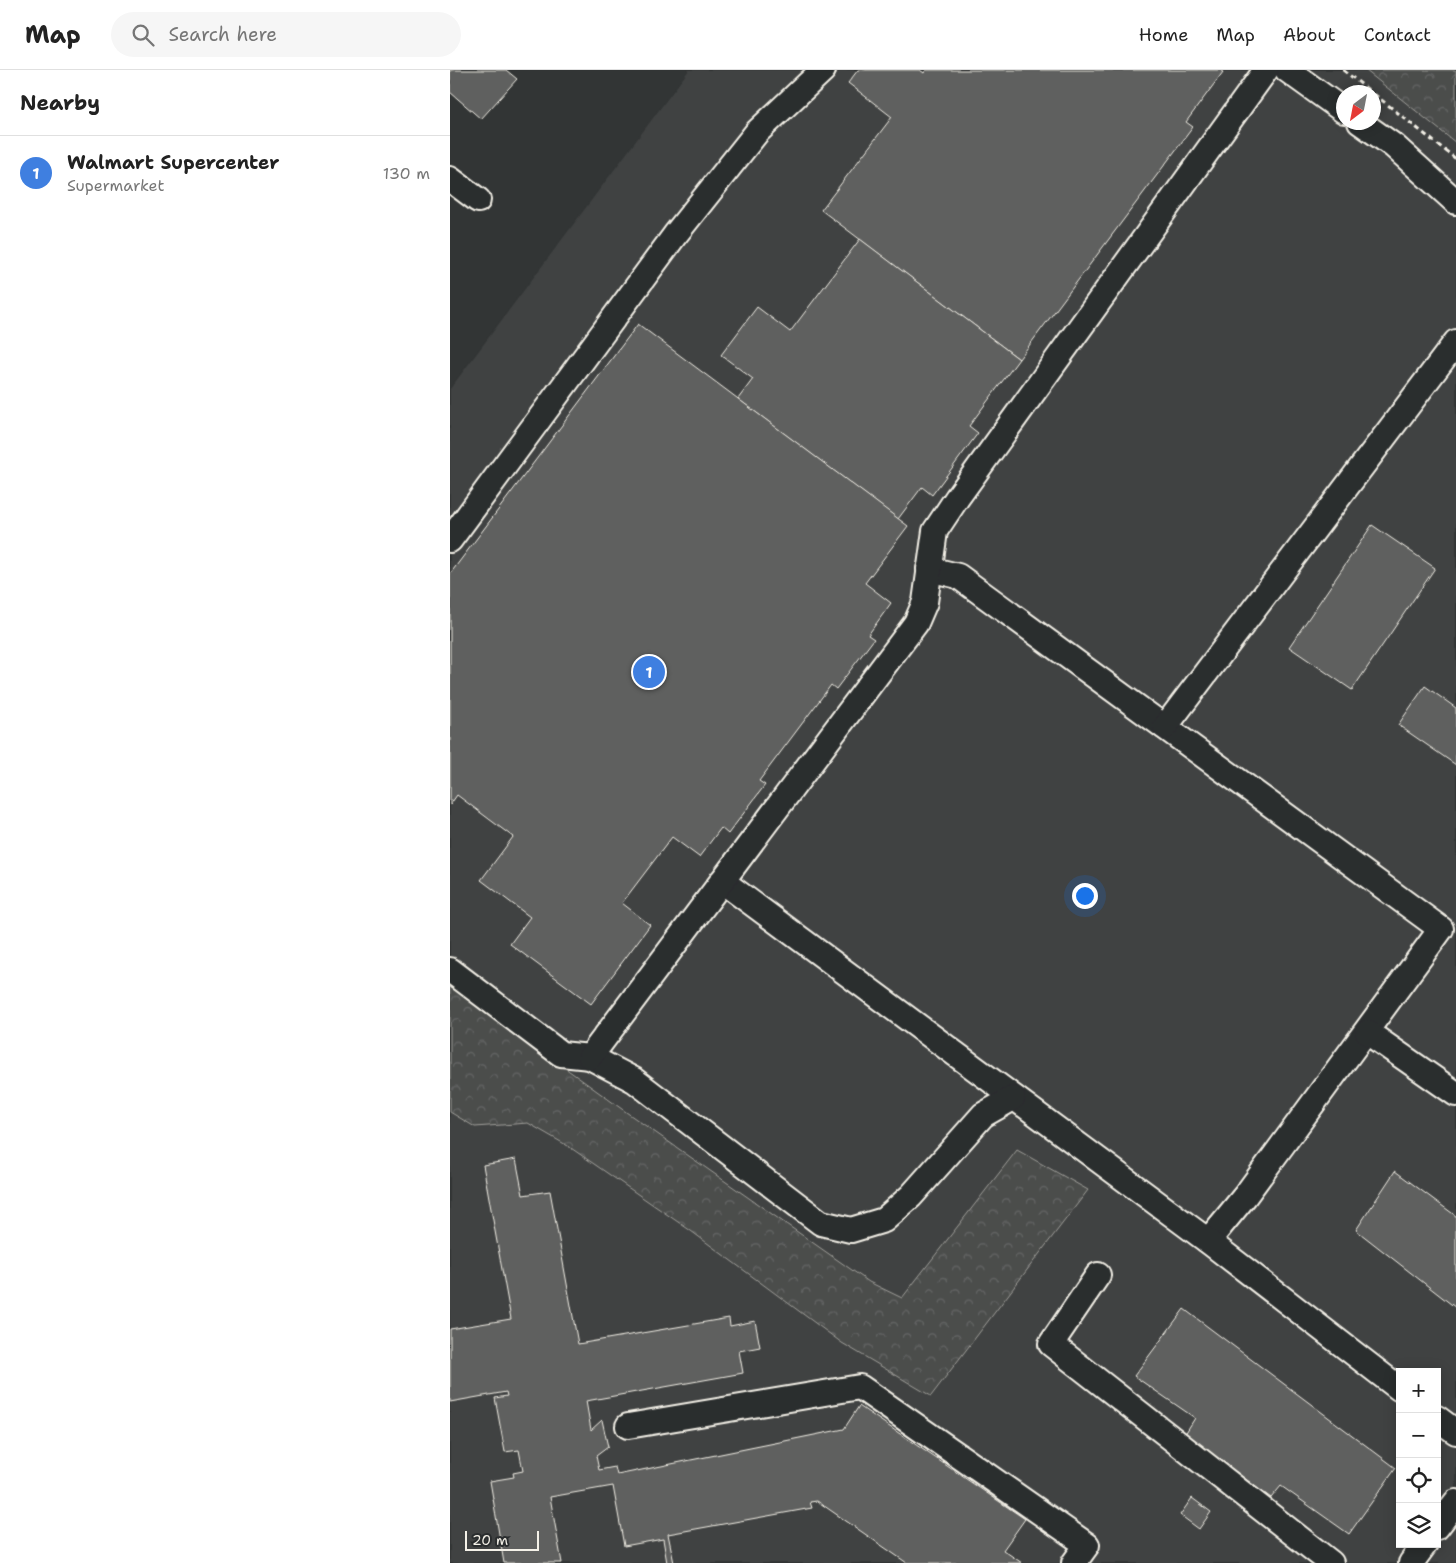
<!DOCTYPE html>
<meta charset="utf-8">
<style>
:root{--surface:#fff;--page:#f6f6f6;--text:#222;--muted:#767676;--line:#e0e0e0;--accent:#b45309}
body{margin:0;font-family:"Shantell Sans",sans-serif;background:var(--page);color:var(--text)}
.controls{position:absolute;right:15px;bottom:15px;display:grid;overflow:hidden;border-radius:0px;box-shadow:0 2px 12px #0003}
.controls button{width:45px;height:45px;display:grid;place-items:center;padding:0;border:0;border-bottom:1px solid var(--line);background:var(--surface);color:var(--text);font:25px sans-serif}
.compass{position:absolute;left:886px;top:15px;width:45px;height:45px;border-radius:50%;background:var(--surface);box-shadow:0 2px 12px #0003;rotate:212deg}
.scale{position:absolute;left:15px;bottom:12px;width:74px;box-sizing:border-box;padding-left:5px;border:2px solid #f4f1e8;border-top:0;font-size:14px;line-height:18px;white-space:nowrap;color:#f4f1e8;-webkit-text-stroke:4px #2a2d2e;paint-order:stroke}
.you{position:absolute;left:634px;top:825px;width:18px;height:18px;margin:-12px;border:4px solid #fff;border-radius:50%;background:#1a73e8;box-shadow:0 0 0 8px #1a73e833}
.badge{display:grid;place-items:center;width:32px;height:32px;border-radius:50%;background:var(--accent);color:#fff;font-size:16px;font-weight:700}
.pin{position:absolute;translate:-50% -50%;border:2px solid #fff;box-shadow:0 1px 5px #0006}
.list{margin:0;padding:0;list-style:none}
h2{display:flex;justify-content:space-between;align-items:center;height:65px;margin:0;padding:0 20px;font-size:21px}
h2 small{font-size:16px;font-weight:400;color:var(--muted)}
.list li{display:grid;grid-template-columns:32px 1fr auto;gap:15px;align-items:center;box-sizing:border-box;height:75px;padding:0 20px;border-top:1px solid var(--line)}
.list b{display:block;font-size:19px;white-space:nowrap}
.list p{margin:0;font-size:16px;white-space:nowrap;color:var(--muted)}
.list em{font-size:16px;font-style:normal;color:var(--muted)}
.icon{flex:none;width:28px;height:28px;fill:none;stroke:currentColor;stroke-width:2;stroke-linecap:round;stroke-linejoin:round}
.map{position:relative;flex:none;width:1006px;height:1493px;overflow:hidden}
header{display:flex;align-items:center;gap:30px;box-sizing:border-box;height:70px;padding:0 25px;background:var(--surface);border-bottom:1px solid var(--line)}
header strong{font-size:24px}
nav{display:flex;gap:28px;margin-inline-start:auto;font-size:18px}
.search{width:350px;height:45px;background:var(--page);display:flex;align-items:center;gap:12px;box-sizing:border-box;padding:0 18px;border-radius:28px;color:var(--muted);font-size:19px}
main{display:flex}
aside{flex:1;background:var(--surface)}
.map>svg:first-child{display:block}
</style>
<header>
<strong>Map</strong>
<div class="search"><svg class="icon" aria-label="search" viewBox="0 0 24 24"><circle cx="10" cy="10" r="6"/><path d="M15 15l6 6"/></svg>Search here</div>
<nav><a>Home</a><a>Map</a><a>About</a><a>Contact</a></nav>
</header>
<main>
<aside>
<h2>Nearby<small></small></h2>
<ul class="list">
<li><span class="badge" style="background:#3f7fe0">1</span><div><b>Walmart Supercenter</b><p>Supermarket</p></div><em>130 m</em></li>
</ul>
</aside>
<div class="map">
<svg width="1006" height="1493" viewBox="0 0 1006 1493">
<defs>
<pattern id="forest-crowns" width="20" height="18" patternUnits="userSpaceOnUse" patternTransform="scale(1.25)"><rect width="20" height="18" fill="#4b4d4c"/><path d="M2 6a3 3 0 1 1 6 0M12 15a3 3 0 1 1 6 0" fill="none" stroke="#666766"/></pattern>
</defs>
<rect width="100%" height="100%" fill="#323535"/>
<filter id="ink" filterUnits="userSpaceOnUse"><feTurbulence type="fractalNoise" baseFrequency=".02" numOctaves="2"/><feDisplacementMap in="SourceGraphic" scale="10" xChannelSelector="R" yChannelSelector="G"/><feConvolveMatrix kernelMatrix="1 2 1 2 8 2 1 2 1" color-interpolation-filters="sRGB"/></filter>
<g filter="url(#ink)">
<path fill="#404242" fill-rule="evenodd" d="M 239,0 L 1006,0 L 1006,1493 L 0,1493 L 0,319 ZM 894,22 L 924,22 L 924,52 L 894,52 ZM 950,1302 L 987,1302 L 987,1474 L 950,1474 Z"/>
<g fill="url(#forest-crowns)" stroke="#a09f9a">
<path d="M 915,0 L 1006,0 L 1006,73 Z"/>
<path d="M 0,915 L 176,1042 L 419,1212 L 452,1228 L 567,1080 L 638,1120 L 481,1326 L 392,1273 L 241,1161 L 118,1076 L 78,1053 L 25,1057 L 0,1042 Z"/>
</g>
<g fill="#5f605f" stroke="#f4f1e8">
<path d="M 0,0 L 56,0 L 67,9 L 31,49 L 0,22 Z"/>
<path d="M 408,0 L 470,0 L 474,3 L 476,0 L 770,0 L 773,2 L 736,52 L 743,57 L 569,289 L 371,140 L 442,47 L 398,13 Z"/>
<path d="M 410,169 L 569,289 L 519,356 L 528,363 L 482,425 L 472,417 L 448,449 L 288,329 L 303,309 L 271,285 L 307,237 L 340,262 Z"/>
<path d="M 188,254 L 458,456 L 415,513 L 441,533 L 418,565 L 424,569 L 386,619 L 381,615 L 309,711 L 315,715 L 278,764 L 271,758 L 249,787 L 222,767 L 172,833 L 200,855 L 141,934 L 60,874 L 80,847 L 31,810 L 63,767 L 7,725 L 0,735 L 0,504 Z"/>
<path d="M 922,455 L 985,498 L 902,620 L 839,577 Z"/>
<path d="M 975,616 L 1006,638 L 1006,695 L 948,655 Z"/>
<path d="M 66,1089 L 73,1125 L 100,1121 L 128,1274 L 279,1248 L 280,1256 L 305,1251 L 310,1277 L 289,1281 L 293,1303 L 136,1331 L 141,1360 L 152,1350 L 158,1377 L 146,1386 L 149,1400 L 165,1397 L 167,1405 L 394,1359 L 409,1336 L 575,1449 L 553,1480 L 572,1493 L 457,1493 L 367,1431 L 360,1432 L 362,1438 L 218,1464 L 224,1493 L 217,1493 L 213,1469 L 174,1476 L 163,1416 L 100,1427 L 112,1493 L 54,1493 L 40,1411 L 64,1407 L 63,1403 L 73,1401 L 69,1380 L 55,1382 L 45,1328 L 57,1326 L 56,1322 L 0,1332 L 0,1259 L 61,1249 L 33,1095 Z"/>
<path d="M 945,1101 L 1006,1146 L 1006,1238 L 906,1160 Z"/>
<path d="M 734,1239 L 946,1398 L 899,1464 L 831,1416 L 821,1428 L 735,1364 L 745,1348 L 684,1306 Z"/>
<path d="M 742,1428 L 761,1442 L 749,1459 L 730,1445 Z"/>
</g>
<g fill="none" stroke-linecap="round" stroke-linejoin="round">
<defs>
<g id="minor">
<path d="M 837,0 L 894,41"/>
<path d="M 910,52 L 944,76 L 1006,132"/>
<path d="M 0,109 L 28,130"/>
<path d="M 0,470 L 225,165 L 307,62 L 373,0"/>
<path d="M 479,499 L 508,506 L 991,859 L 795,1126 L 758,1171"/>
<path d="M 715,657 L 1006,272"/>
<path d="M 272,811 L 758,1171 L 950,1319"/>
<path d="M 0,900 L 111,984 L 140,987 L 184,1010 L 371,1153 L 401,1160 L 434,1150 L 461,1126 L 533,1045 L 563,1028"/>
<path d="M 917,962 L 1006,1024"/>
<path d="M 140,987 L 466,553 L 475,532 L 485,461 L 507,428 L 816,0"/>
<path d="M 648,1205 L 601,1274 L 881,1493"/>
<path d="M 987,1348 L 1006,1362"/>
<path d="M 178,1356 L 410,1317 L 637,1475 L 624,1493"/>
<path d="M 987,1457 L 1006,1432"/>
<path d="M 961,1493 L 975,1474"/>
</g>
</defs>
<use href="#minor" stroke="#f4f1e8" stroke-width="28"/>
<g stroke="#f4f1e8" stroke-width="3" stroke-dasharray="5 4" stroke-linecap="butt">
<path d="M 893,0 L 921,22"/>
<path d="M 924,24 L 1006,89"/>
</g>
<use href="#minor" stroke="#2a2d2e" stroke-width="24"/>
</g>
</g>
</svg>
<div class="controls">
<button>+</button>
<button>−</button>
<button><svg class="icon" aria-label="locate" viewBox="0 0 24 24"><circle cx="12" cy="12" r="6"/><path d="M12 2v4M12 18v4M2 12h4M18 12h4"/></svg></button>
<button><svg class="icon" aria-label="layers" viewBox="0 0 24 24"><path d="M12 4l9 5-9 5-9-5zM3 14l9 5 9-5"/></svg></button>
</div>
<svg class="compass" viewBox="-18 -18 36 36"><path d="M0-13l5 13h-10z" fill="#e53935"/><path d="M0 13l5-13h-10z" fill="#767676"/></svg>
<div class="scale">20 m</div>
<div class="you"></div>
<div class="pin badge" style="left:199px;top:602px;background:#3f7fe0">1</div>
</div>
</main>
